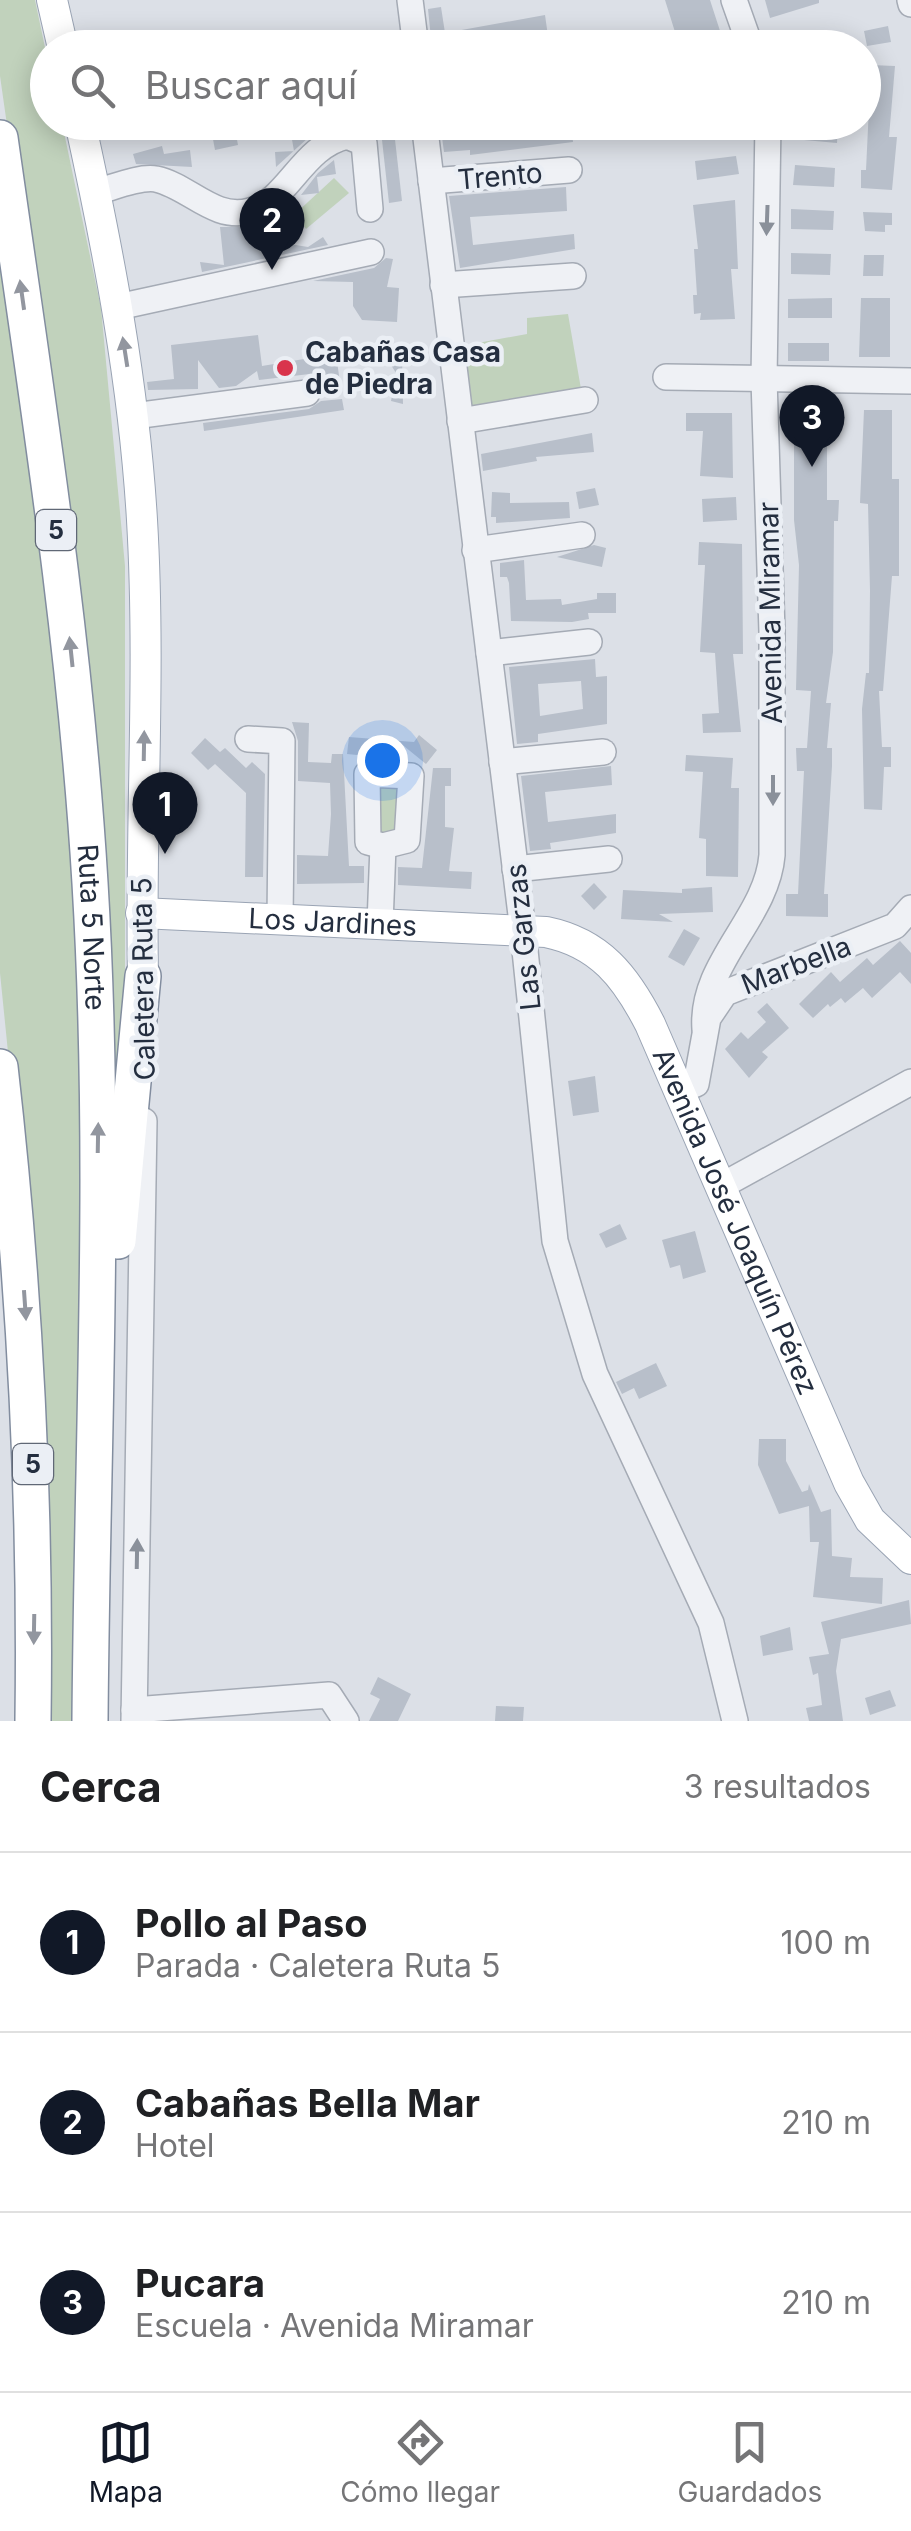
<!DOCTYPE html>
<html lang="es">
<meta charset="utf-8">
<style>
:root{--surface:#fff;--page:#f6f6f6;--text:#202124;--muted:#757577;--line:#e0e0e0;--accent:#111827}
body{margin:0;font-family:Inter,sans-serif;background:var(--page);color:var(--text)}
.you{position:absolute;left:382px;top:760px;width:35px;height:35px;margin:-25px;border:8px solid #fff;border-radius:50%;background:#1a73e8;box-shadow:0 0 0 15px #1a73e833}
.badge{display:grid;place-items:center;width:65px;height:65px;border-radius:50%;background:var(--accent);color:#fff;font-size:32px;font-weight:700}
.pin{position:absolute;translate:-50% -82px;filter:drop-shadow(0 2px 5px #0008)}
.pin::after{content:'';position:absolute;top:52px;width:35px;height:30px;background:inherit;clip-path:polygon(0 0,100% 0,50% 100%)}
.list{margin:0;padding:0;list-style:none}
h2{display:flex;justify-content:space-between;align-items:center;height:130px;margin:0;padding:0 40px;font-size:42px}
h2 small{font-size:32px;font-weight:400;color:var(--muted)}
.list li{display:grid;grid-template-columns:65px 1fr auto;gap:30px;align-items:center;box-sizing:border-box;height:180px;padding:0 40px;border-top:2px solid var(--line)}
.list b{display:block;font-size:38px;white-space:nowrap}
.list p{margin:0;font-size:32px;white-space:nowrap;color:var(--muted)}
.list em{font-size:32px;font-style:normal;color:var(--muted)}
.icon{flex:none;width:55px;height:55px;fill:none;stroke:currentColor;stroke-width:2;stroke-linecap:round;stroke-linejoin:round}
.map{position:relative;flex:none;width:911px;height:1721px;overflow:hidden}
.search{position:absolute;background:var(--surface);box-shadow:0 5px 25px #0003;left:30px;right:30px;top:30px;height:110px;display:flex;align-items:center;gap:25px;box-sizing:border-box;padding:0 35px;border-radius:55px;color:var(--muted);font-size:38px}
.sheet{height:670px;background:var(--surface)}
nav{display:flex;justify-content:space-around;align-items:center;box-sizing:border-box;height:140px;border-top:2px solid var(--line);background:var(--surface);font-size:28px;color:var(--muted)}
nav a{display:grid;justify-items:center;gap:5px}
nav .on{color:var(--accent)}
.map>svg:first-child{display:block}
</style>
<div class="map">
<svg width="911" height="1721" viewBox="0 0 911 1721">
<rect width="100%" height="100%" fill="#dce0e7"/>
<g fill="#c1d2bc">
<path d="M 0,0 L 35,0 L 47,57 L 48,122 L 62,123 L 101,308 L 125,566 L 125,970 L 106,1184 L 50,426 L 0,76 Z"/>
<path d="M 334,178 L 349,193 L 306,229 L 295,214 Z"/>
<path d="M 0,253 L 54,635 L 76,861 L 83,1205 L 76,1721 L 45,1721 L 9,1062 L 0,973 Z"/>
<path d="M 568,314 L 581,389 L 471,409 L 461,346 L 527,334 L 527,318 Z"/>
<path d="M 398,781 L 402,831 L 374,834 L 371,784 Z"/>
</g>
<g fill="#b8bfca" fill-rule="evenodd">
<path d="M 665,0 L 710,0 L 721,34 L 706,38 L 707,43 L 680,48 Z"/>
<path d="M 765,0 L 819,0 L 819,3 L 770,18 Z"/>
<path d="M 441,7 L 445,33 L 545,15 L 548,36 L 489,43 L 490,48 L 432,48 L 428,9 Z"/>
<path d="M 888,26 L 891,42 L 867,46 L 864,31 Z"/>
<path d="M 871,65 L 895,66 L 889,137 L 897,137 L 892,190 L 861,188 L 861,170 L 866,170 Z"/>
<path d="M 380,122 L 393,122 L 402,201 L 389,203 Z"/>
<path d="M 698,122 L 741,122 L 741,131 L 699,136 Z"/>
<path d="M 793,122 L 838,122 L 837,143 L 793,139 Z"/>
<path d="M 502,124 L 503,130 L 571,124 L 573,142 L 470,155 L 470,150 L 444,152 L 441,130 L 457,129 L 458,137 L 489,135 L 488,126 Z"/>
<path d="M 235,129 L 238,145 L 215,150 L 212,134 Z"/>
<path d="M 308,131 L 309,137 L 276,167 L 275,152 L 294,151 L 291,134 Z"/>
<path d="M 162,146 L 164,154 L 190,150 L 192,167 L 136,164 L 133,154 Z"/>
<path d="M 736,156 L 739,174 L 697,180 L 695,161 Z"/>
<path d="M 334,160 L 336,174 L 317,177 L 319,193 L 301,195 L 318,173 Z"/>
<path d="M 795,165 L 835,168 L 834,187 L 793,185 Z"/>
<path d="M 566,187 L 567,211 L 470,217 L 473,245 L 574,234 L 575,249 L 460,268 L 449,196 Z"/>
<path d="M 735,200 L 738,269 L 731,269 L 735,319 L 700,320 L 701,313 L 694,314 L 693,295 L 697,295 L 694,249 L 698,249 L 693,205 Z"/>
<path d="M 791,209 L 834,211 L 833,230 L 791,229 Z"/>
<path d="M 863,212 L 892,213 L 892,225 L 885,225 L 885,232 L 865,231 Z"/>
<path d="M 283,217 L 283,243 L 308,247 L 323,237 L 328,245 L 202,272 L 200,262 L 224,265 L 220,227 L 252,227 Z"/>
<path d="M 791,253 L 831,254 L 830,275 L 791,274 Z"/>
<path d="M 864,255 L 884,255 L 883,276 L 863,276 Z"/>
<path d="M 386,258 L 393,259 L 387,287 L 399,288 L 397,322 L 362,320 L 353,306 L 353,282 L 313,281 L 374,268 Z"/>
<path d="M 832,298 L 832,318 L 788,318 L 788,299 Z"/>
<path d="M 861,298 L 890,298 L 890,357 L 859,357 Z"/>
<path d="M 258,335 L 262,366 L 322,356 L 337,361 L 341,390 L 320,384 L 318,373 L 259,380 L 257,371 L 236,386 L 219,388 L 198,360 L 198,389 L 148,390 L 147,382 L 174,379 L 171,345 Z"/>
<rect x="788" y="343" width="41" height="18"/>
<path d="M 395,344 L 402,356 L 403,404 L 391,401 L 396,373 L 383,352 Z"/>
<path d="M 342,399 L 344,410 L 204,431 L 203,423 L 309,409 L 321,401 Z"/>
<path d="M 786,410 L 827,413 L 827,500 L 839,500 L 838,521 L 834,521 L 833,652 L 826,703 L 831,703 L 827,748 L 832,748 L 832,766 L 824,894 L 828,894 L 828,917 L 786,916 L 786,894 L 798,894 L 804,771 L 797,771 L 796,748 L 807,748 L 811,691 L 796,690 L 799,565 L 794,520 L 794,431 L 784,431 Z"/>
<path d="M 864,410 L 892,410 L 892,479 L 899,479 L 899,576 L 892,576 L 883,691 L 879,691 L 882,747 L 891,747 L 891,767 L 884,767 L 882,810 L 864,809 L 862,709 L 866,673 L 869,673 L 870,591 L 868,504 L 860,503 Z"/>
<path d="M 686,413 L 732,413 L 733,478 L 700,476 L 703,431 L 686,431 Z"/>
<path d="M 592,433 L 594,452 L 536,457 L 537,461 L 483,471 L 481,454 Z"/>
<path d="M 595,488 L 599,505 L 579,509 L 576,492 Z"/>
<path d="M 492,492 L 510,493 L 510,503 L 569,502 L 570,518 L 496,523 L 496,517 L 491,517 Z"/>
<path d="M 736,497 L 737,520 L 703,522 L 702,499 Z"/>
<path d="M 699,542 L 742,544 L 743,654 L 733,654 L 741,732 L 703,733 L 702,714 L 719,713 L 715,653 L 700,652 L 705,565 L 698,565 Z"/>
<path d="M 594,545 L 606,548 L 602,567 L 557,557 Z"/>
<path d="M 524,560 L 526,600 L 561,599 L 562,605 L 597,599 L 597,593 L 616,593 L 616,613 L 588,613 L 589,619 L 572,622 L 511,621 L 509,583 L 507,577 L 500,577 L 500,563 Z"/>
<path d="M 595,659 L 596,677 L 607,676 L 607,724 L 538,734 L 538,742 L 517,744 L 509,667 ZM 581,681 L 583,709 L 540,716 L 538,684 Z"/>
<path d="M 292,722 L 309,723 L 308,762 L 331,763 L 332,754 L 343,754 L 349,866 L 364,866 L 364,883 L 297,884 L 297,855 L 328,856 L 331,814 L 330,783 L 298,781 L 298,741 Z"/>
<path d="M 419,735 L 437,750 L 426,764 L 399,742 L 398,759 L 347,754 L 349,737 L 414,742 Z"/>
<path d="M 205,738 L 220,752 L 225,748 L 246,768 L 252,762 L 265,774 L 263,877 L 245,877 L 246,793 L 215,764 L 208,770 L 191,753 Z"/>
<path d="M 686,755 L 733,758 L 731,788 L 739,788 L 738,877 L 706,876 L 706,839 L 699,838 L 703,772 L 685,771 Z"/>
<path d="M 611,766 L 612,785 L 545,792 L 548,822 L 616,814 L 616,833 L 550,843 L 551,849 L 530,851 L 521,776 Z"/>
<path d="M 433,768 L 451,768 L 451,786 L 445,786 L 445,827 L 454,828 L 449,871 L 472,872 L 471,889 L 398,885 L 398,867 L 422,868 Z"/>
<path d="M 594,883 L 607,897 L 594,910 L 581,896 Z"/>
<path d="M 712,887 L 713,912 L 659,914 L 673,922 L 621,919 L 623,890 L 682,893 L 682,889 Z"/>
<path d="M 684,929 L 700,938 L 684,966 L 668,957 Z"/>
<path d="M 900,941 L 911,953 L 911,984 L 900,972 L 872,998 L 863,988 L 845,1003 L 841,998 L 830,1007 L 828,1004 L 813,1018 L 799,1004 L 831,972 L 840,982 L 867,958 L 873,965 Z"/>
<path d="M 767,1003 L 789,1028 L 762,1052 L 768,1057 L 749,1078 L 725,1049 L 741,1032 L 748,1039 L 766,1022 L 757,1012 Z"/>
<path d="M 595,1076 L 599,1112 L 573,1116 L 568,1081 Z"/>
<path d="M 620,1224 L 627,1239 L 606,1248 L 599,1234 Z"/>
<path d="M 695,1231 L 706,1272 L 683,1279 L 680,1265 L 670,1268 L 662,1240 Z"/>
<path d="M 656,1363 L 667,1386 L 639,1399 L 634,1388 L 622,1394 L 616,1382 Z"/>
<path d="M 759,1439 L 786,1439 L 786,1461 L 802,1492 L 808,1490 L 809,1484 L 821,1512 L 831,1509 L 832,1556 L 852,1558 L 850,1577 L 883,1578 L 882,1604 L 813,1597 L 819,1542 L 810,1542 L 809,1506 L 779,1514 L 758,1465 Z"/>
<path d="M 909,1600 L 911,1624 L 841,1639 L 836,1671 L 843,1721 L 809,1721 L 806,1708 L 822,1705 L 818,1673 L 813,1675 L 809,1657 L 829,1654 L 821,1622 Z"/>
<path d="M 790,1627 L 793,1650 L 763,1656 L 760,1636 Z"/>
<path d="M 378,1677 L 411,1694 L 398,1721 L 369,1721 L 380,1699 L 370,1694 Z"/>
<path d="M 890,1690 L 896,1706 L 870,1715 L 865,1698 Z"/>
<path d="M 496,1706 L 524,1707 L 523,1721 L 495,1721 Z"/>
</g>
<g fill="none" stroke-linecap="round" stroke-linejoin="round">
<defs>
<g id="minor">
<path d="M 410,0 L 416,48"/>
<path d="M 734,0 L 751,48"/>
<path d="M 910,0 L 911,4"/>
<path d="M 424,122 L 523,931 L 555,1241 L 595,1374 L 711,1623 L 735,1721"/>
<path d="M 431,181 L 569,170"/>
<path d="M 96,192 C 112,188 139,176 156,179 C 189,186 214,221 250,211 C 288,201 302,146 347,136 L 364,143 L 370,209"/>
<path d="M 443,285 L 573,276"/>
<path d="M 118,307 L 371,252"/>
<path d="M 666,377 L 911,381"/>
<path d="M 134,416 L 307,393"/>
<path d="M 460,421 L 585,400"/>
<path d="M 475,550 L 582,535"/>
<path d="M 489,653 L 589,642"/>
<path d="M 248,739 L 282,741 L 280,920"/>
<path d="M 502,762 L 603,752"/>
<path d="M 367,774 L 411,776 L 407,840 L 383,846 L 368,842 Z"/>
<path d="M 515,869 L 609,859"/>
<path d="M 380,924 L 383,846"/>
<path d="M 705,1029 C 700,963 767,918 772,855 L 772,632 L 764,379 L 768,122"/>
<path d="M 681,1090 L 696,1084 L 708,1018 L 725,993 L 895,926 L 911,908"/>
<path d="M 723,1185 L 911,1082"/>
<path d="M 134,1710 L 329,1695 L 346,1721"/>
<path d="M 134,1721 L 144,1121"/>
</g>
<g id="major">
<path d="M 52,0 L 63,48"/>
<path d="M 80,122 C 109,254 134,385 142,520 C 151,672 140,824 143,976"/>
<path id="s1" d="M 141,913 L 546,932 C 600,943 626,977 650,1024 L 849,1483 L 870,1520 L 911,1559"/>
</g>
<g id="highway">
<path id="s2" d="M 0,138 C 35,386 75,633 90,883 C 107,1162 92,1442 90,1721"/>
<path d="M 0,1067 C 25,1286 36,1501 33,1721"/>
<path d="M 118,1241 L 143,976"/>
</g>
</defs>
<use href="#minor" stroke="#a5abb5" stroke-width="28"/>
<use href="#major" stroke="#9aa4b4" stroke-width="32"/>
<use href="#highway" stroke="#828d9f" stroke-width="38"/>
<use href="#minor" stroke="#eff1f5" stroke-width="25"/>
<use href="#major" stroke="#fff" stroke-width="30"/>
<use href="#highway" stroke="#fff" stroke-width="35"/>
</g>
<defs><path id="oneway-solid" d="M-6-.8H1V-3.2L6.5 0L1 3.2V.8H-6Z" transform="scale(2.5)"/></defs>
<g fill="#8a909a">
<use href="#oneway-solid" transform="translate(767 220) rotate(92)"/>
<use href="#oneway-solid" transform="translate(773 790) rotate(90)"/>
<use href="#oneway-solid" transform="translate(137 1554) rotate(-89)"/>
</g>
<g fill="#92969f">
<use href="#oneway-solid" transform="translate(22 295) rotate(-98)"/>
<use href="#oneway-solid" transform="translate(125 352) rotate(-99)"/>
<use href="#oneway-solid" transform="translate(71 652) rotate(-96)"/>
<use href="#oneway-solid" transform="translate(144 746) rotate(-89)"/>
<use href="#oneway-solid" transform="translate(98 1138) rotate(-89)"/>
<use href="#oneway-solid" transform="translate(25 1305) rotate(86)"/>
<use href="#oneway-solid" transform="translate(34 1629) rotate(91)"/>
</g>
<circle fill="#d9344c" stroke="#ebeff5" stroke-width="4" cx="285" cy="368" r="10"/>
<g text-anchor="middle" dominant-baseline="central" stroke-width="9" stroke-linejoin="round" paint-order="stroke">
<g fill="#ebeff5" stroke="#606876" stroke-width="2.5">
<rect x="36" y="510" width="40" height="40" rx="8"/>
<rect x="13" y="1444" width="40" height="40" rx="8"/>
</g>
<g font-size="25" font-weight="bold" fill="#242e3f">
<text x="56" y="530">5</text>
<text x="33" y="1464">5</text>
</g>
<g font-size="28" fill="#242e3f" stroke="#ebeff5">
<text transform="translate(500 176) rotate(-5)">Trento</text>
<text transform="translate(770 613) rotate(-91)">Avenida Miramar</text>
<text stroke="none"><textPath href="#s1" startOffset="192">Los Jardines</textPath></text>
<text stroke="none"><textPath href="#s2" startOffset="795">Ruta 5 Norte</textPath></text>
<text transform="translate(523 937) rotate(-96)">Las Garzas</text>
<text transform="translate(796 965) rotate(-21)">Marbella</text>
<text transform="translate(143 979) rotate(-91)">Caletera Ruta 5</text>
<text stroke="none"><textPath href="#s1" startOffset="765">Avenida José Joaquín Pérez</textPath></text>
</g>
<g font-size="28" font-weight="bold" fill="#242e3f" stroke="#ebeff5" text-anchor="start">
<text x="305" y="352">Cabañas Casa<tspan x="305" dy="32">de Piedra</tspan></text>
</g>
</g>
</svg>
<div class="you"></div>
<div class="pin badge" style="left:165px;top:854px">1</div>
<div class="pin badge" style="left:272px;top:270px">2</div>
<div class="pin badge" style="left:812px;top:467px">3</div>
<div class="search"><svg class="icon" aria-label="search" viewBox="0 0 24 24"><circle cx="10" cy="10" r="6"/><path d="M15 15l6 6"/></svg>Buscar aquí</div>
</div>
<section class="sheet">
<h2>Cerca<small>3 resultados</small></h2>
<ul class="list">
<li><span class="badge">1</span><div><b>Pollo al Paso</b><p>Parada · Caletera Ruta 5</p></div><em>100 m</em></li>
<li><span class="badge">2</span><div><b>Cabañas Bella Mar</b><p>Hotel</p></div><em>210 m</em></li>
<li><span class="badge">3</span><div><b>Pucara</b><p>Escuela · Avenida Miramar</p></div><em>210 m</em></li>
</ul>
</section>
<nav>
<a class="on"><svg class="icon" aria-label="map" viewBox="0 0 24 24"><path d="M3 6l6-2 6 2 6-2v14l-6 2-6-2-6 2zM9 4v14M15 6v14"/></svg>Mapa</a>
<a><svg class="icon" aria-label="directions" viewBox="0 0 24 24"><path d="M12 3l9 9-9 9-9-9zM9 14v-3h6M13 9l2 2-2 2"/></svg>Cómo llegar</a>
<a><svg class="icon" aria-label="saved" viewBox="0 0 24 24"><path d="M7 4h10v16l-5-4-5 4z"/></svg>Guardados</a>
</nav>
